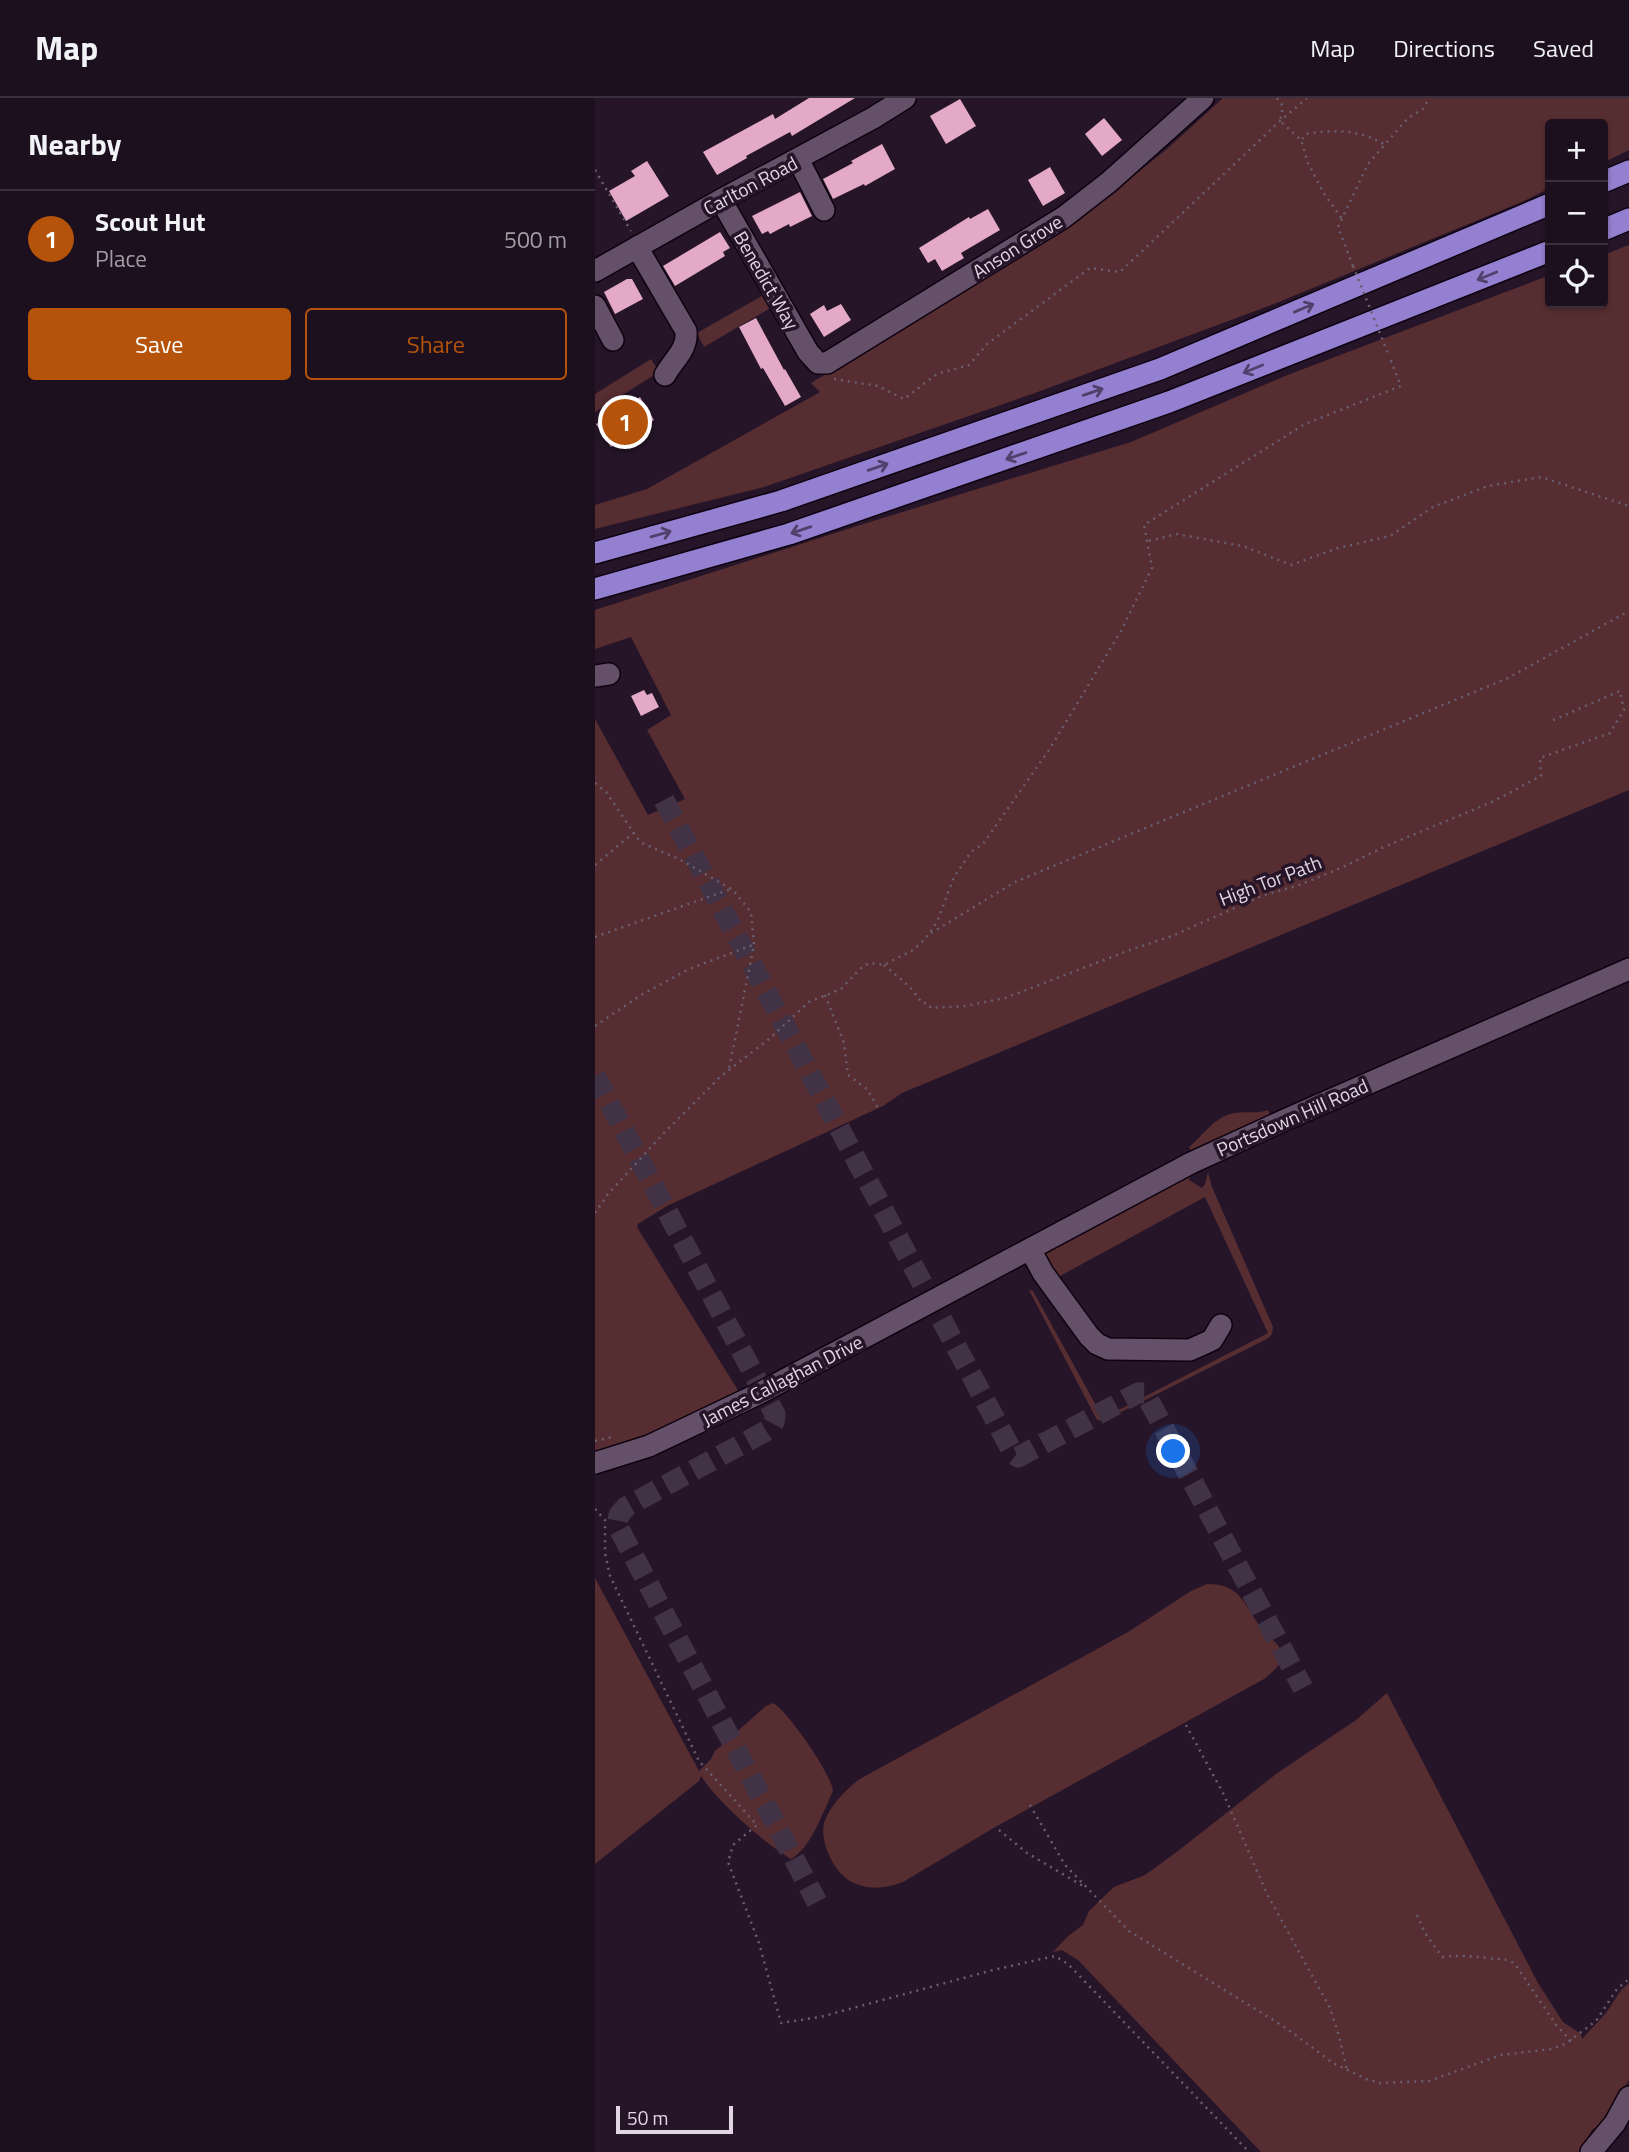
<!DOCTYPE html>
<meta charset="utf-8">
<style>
:root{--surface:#1c101f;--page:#291e2c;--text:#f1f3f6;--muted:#a09da4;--line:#3a303d;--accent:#b45309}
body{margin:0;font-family:"Titillium Web",sans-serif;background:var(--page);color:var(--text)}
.controls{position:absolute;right:21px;top:21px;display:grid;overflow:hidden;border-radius:7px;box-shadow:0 2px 5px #0004}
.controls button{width:63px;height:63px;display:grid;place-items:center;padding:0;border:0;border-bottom:2px solid var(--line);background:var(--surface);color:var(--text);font:35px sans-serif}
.scale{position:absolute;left:21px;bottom:18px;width:117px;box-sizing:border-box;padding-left:7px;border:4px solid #e2d6e4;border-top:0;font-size:19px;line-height:24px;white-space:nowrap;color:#e2d6e4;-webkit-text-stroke:5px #261529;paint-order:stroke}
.you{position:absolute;left:579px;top:1354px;width:24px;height:24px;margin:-18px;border:5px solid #fff;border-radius:50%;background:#1a73e8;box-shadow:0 0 0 10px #1a73e833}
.badge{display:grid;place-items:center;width:46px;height:46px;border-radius:50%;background:var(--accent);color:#fff;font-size:23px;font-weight:700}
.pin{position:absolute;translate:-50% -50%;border:4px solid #fff;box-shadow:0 2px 7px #0006}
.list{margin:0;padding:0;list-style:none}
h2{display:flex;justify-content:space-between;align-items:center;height:91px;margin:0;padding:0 28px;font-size:30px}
h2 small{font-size:23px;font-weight:400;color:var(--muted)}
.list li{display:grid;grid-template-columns:46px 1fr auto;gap:21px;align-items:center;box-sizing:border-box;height:98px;padding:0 28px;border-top:2px solid var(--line)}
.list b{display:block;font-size:26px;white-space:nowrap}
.list p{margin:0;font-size:23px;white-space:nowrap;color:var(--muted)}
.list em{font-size:23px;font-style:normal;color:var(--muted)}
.actions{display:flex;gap:14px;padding:21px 28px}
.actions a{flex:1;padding:16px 0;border:2px solid var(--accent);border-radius:7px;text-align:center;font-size:24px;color:var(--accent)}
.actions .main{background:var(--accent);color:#fff}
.icon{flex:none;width:38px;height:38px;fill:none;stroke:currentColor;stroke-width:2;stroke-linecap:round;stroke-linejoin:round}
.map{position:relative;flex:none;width:1034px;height:2054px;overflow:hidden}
header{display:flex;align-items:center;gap:42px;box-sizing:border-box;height:98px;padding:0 35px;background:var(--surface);border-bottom:2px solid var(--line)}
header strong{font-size:33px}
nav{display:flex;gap:38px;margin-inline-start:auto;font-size:24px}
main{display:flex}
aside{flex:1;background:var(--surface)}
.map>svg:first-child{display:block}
</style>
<header>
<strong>Map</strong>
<nav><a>Map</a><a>Directions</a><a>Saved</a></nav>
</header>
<main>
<aside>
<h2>Nearby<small></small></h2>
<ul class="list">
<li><span class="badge">1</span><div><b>Scout Hut</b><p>Place</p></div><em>500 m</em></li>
</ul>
<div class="actions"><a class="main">Save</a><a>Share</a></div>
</aside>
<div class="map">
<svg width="1034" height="2054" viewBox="0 0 1034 2054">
<rect width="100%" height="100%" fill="#261529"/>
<g fill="#562d31">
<path d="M 628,0 L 1034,0 L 1034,52 L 1008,65 L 1008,26 L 955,26 L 955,90 L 927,104 L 679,206 L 440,295 L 169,389 L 0,431 L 0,407 L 52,391 L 225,294 L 216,285 L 469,133 L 572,51 Z"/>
<path d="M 1034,147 L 1034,692 L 307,995 L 288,1008 L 72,1108 L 43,1126 L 42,1129 L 144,1294 L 40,1342 L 0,1354 L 0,621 L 53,717 L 90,701 L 52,632 L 76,617 L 36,539 L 0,551 L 0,512 L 265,427 L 536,344 L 690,278 L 955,177 L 955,205 L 1008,205 L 1008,157 Z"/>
<path d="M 172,195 L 179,208 L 109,249 L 102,235 Z"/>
<path d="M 56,261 L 64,274 L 0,314 L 0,296 Z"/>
<path d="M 673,1012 L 675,1017 L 597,1055 L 594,1049 C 609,1037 619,1019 639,1015 C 650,1013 661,1016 673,1012 Z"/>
<path d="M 613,1074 L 617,1089 L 678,1229 L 677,1236 L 672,1241 L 508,1323 L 502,1322 L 434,1192 L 438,1193 L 508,1320 L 673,1235 L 610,1099 L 465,1178 L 461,1178 L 446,1154 L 596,1076 L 594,1082 L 607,1090 L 610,1086 Z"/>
<path d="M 0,1480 L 104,1673 L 116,1661 L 120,1653 L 171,1608 L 178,1605 C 192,1612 237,1677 238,1693 C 228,1714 216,1750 196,1761 C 171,1747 121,1702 106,1678 L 104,1683 L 0,1766 Z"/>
<path d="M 612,1486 C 649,1486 649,1510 669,1533 C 676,1542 688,1546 686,1560 C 685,1569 676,1575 669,1581 L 402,1728 L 308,1784 C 274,1797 245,1788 232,1752 C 229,1744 227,1735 229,1725 C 235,1707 249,1694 263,1682 L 533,1534 L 596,1493 Z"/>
<path d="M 792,1595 L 943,1885 L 968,1924 L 986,1936 L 987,1941 L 1011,1915 L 1026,1892 L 1034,1885 L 1034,1982 L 1012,2021 L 997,2032 L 984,2054 L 666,2054 L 483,1862 L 467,1852 L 458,1854 L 472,1839 L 488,1827 L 494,1813 L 519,1789 L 550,1777 L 583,1753 L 681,1676 L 761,1622 Z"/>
</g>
<g fill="#e3a9c6">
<path d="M 214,0 L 260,0 L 197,38 L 195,34 L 151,58 L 152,60 L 122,77 L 108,54 L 178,16 L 180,21 Z"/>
<path d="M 365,1 L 381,28 L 351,46 L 335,18 Z"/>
<path d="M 509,20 L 527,42 L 507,58 L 490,36 Z"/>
<path d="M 287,46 L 300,71 L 270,88 L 269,86 L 238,101 L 228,81 L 258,65 L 256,63 Z"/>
<path d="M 52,63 L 74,98 L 31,123 L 14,93 L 40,78 L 36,73 Z"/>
<path d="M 455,69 L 470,95 L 448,108 L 433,82 Z"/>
<path d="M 205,94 L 217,118 L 195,129 L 194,126 L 175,136 L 173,133 L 167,136 L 157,118 Z"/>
<path d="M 393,111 L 405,132 L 366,155 L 369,160 L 347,173 L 340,161 L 333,165 L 324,150 L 374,119 L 375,121 Z"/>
<path d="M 125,134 L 135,150 L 128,154 L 130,158 L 80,188 L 68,168 Z"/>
<path d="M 32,181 L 37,181 L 48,201 L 20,216 L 9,194 Z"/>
<path d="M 246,206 L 256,222 L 229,239 L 215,216 L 229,207 L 232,213 Z"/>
<path d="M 161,220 L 189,272 L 190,271 L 206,299 L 190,308 L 168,270 L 166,271 L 144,229 Z"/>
<path d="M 45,299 L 59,322 L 16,349 L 1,326 Z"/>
<path d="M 49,592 L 52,597 L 57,595 L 64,609 L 46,618 L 36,598 Z"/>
</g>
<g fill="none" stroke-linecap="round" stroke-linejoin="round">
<g stroke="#423245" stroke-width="21" stroke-dasharray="21 10" stroke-linecap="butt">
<path d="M 69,702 L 418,1355 L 423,1359 L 427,1357 L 543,1295 L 550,1295 L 708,1590"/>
<path d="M 0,978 L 180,1316 C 180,1324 178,1328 171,1333 L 31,1409 L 24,1417 L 22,1427 L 222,1804"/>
</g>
<defs>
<g id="minor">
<path d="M 203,61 L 229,112"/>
<path d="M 126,102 L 213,254 L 223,265 L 232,265 L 469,119 L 514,84 L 608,0"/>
<path d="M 42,149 L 91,233 C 93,252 78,262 70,277"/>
<path d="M 0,173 L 126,102 L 278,20 L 310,0"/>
<path d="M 0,208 L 18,242"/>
<path d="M 0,578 L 14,576"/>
<path d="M 435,1151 L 448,1175 L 494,1238 L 502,1246 L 513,1251 L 595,1252 L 617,1242 L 626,1227"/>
<path d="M 0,1365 L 54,1348 L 161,1297 L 596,1065 L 692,1021 L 1034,871"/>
<path d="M 996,2054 L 1020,2025 L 1034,1999"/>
</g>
<g id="highway">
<path d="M 1008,84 L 1034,73"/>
<path d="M 1008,132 L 1034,121"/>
<path d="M 0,455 L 186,403 L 565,271 L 955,106"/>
<path d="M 0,491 L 194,436 L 574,304 L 955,153"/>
</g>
</defs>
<use href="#minor" stroke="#0e0211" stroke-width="24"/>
<use href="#highway" stroke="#0e0211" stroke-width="24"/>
<g stroke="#6c5d6e" stroke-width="2.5" stroke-dasharray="2 5" stroke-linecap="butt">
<path d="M 682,0 L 688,8 L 685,23 L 706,42 L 713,65 L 728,94 L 747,121"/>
<path d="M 707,41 L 711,36 C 739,31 765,32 789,46"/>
<path d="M 0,72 L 36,133"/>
<path d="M 758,168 L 743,129 L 773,66 L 813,20 L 828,11 L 834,0"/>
<path d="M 239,281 L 283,288 L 309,301 L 342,276 L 374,267 L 392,246 L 495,170 L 525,174 L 684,24 L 712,0"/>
<path d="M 554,443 L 581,436 L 648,448 L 696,467 L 743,450 L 795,438 L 838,409 L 893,388 L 946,379 L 1034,408"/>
<path d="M 0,685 L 12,695 L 42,740 L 49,746 L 84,761 L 138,792 L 156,814 L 159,847 L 134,971"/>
<path d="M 0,767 L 38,735"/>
<path d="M 336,835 L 420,784 L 913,580 L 1034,513"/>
<path d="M 0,839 L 136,791"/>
<path d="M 289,867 L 315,889 L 327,905 L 332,905 L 336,910 L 370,908 L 410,900 L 535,852 L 577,838 L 669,797 L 702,788 L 748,769 L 791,748 L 897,704 L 946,678 L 945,660 L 1015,635 L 1029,612 L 1025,593 L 954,624"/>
<path d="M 230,897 L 249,945 L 253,977 L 272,991 L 283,1010"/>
<path d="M 0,928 L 46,897 L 94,871 L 158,847"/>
<path d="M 0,1115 L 13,1096 L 69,1035 L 125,979 L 174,941 L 214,904 L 246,891 L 268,868 L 275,865 L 289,867 L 318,852 L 330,841 L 342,824 L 359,779 L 376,754 L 388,746 L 454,652 L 526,533 L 557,470 L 549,427 L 710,326 L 806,288 L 794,258"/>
<path d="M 0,1343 L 17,1339"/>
<path d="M 0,1411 L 10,1422 L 10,1455 L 15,1478 L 104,1663 L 162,1727 L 138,1747 L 133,1764 L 164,1845 L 186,1925 L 225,1919 L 398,1872 L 460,1858 L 473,1866 L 654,2054"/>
<path d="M 591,1627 L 629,1697 L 672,1796 L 735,1910 L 744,1938 L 752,1972"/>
<path d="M 435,1707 L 470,1767 L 534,1833 L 691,1930 L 738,1965 L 771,1981 L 785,1985 L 834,1983 L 906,1957 L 956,1951 L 970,1946 L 1001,1923 L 1022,1891 L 1034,1881"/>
<path d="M 404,1732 L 432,1755 L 488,1788"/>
<path d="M 822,1817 L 830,1835 L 847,1859 C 865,1857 875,1858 893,1860 C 904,1862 910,1859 920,1866 L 961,1927 L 976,1943"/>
</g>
<use href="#minor" stroke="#645068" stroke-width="21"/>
<use href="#highway" stroke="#9480d0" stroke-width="21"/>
<path stroke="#6c5d6e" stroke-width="2.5" stroke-dasharray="2 5" stroke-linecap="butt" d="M 758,168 L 794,258"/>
</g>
<defs><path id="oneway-shaft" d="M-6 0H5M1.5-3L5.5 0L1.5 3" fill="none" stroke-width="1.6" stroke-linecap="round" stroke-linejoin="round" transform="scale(1.75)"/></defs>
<g stroke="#52406c">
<use href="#oneway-shaft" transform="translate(892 178) rotate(158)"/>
<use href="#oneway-shaft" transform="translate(709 210) rotate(-23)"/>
<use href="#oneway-shaft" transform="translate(658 271) rotate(158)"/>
<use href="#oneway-shaft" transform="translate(498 294) rotate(-19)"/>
<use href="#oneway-shaft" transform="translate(421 358) rotate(161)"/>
<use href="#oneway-shaft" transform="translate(283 369) rotate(-19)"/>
<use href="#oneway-shaft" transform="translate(206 432) rotate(161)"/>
<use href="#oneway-shaft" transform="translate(66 436) rotate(-16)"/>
</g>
<g text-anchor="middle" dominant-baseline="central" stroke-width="7" stroke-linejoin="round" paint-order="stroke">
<g font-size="19" fill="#e2d6e4" stroke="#261529">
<text transform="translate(155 87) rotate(-28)">Carlton Road</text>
<text transform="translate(422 148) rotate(-32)">Anson Grove</text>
<text transform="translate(172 182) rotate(60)">Benedict Way</text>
<text transform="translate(675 782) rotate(-21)">High Tor Path</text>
<text transform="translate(697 1019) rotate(-24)">Portsdown Hill Road</text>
<text transform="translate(187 1282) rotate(-27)">James Callaghan Drive</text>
</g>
</g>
</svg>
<div class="controls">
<button>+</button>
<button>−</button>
<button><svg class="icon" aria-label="locate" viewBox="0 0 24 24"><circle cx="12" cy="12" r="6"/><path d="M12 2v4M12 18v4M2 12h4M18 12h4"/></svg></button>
</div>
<div class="scale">50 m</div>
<div class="you"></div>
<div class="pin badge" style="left:30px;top:324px">1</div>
</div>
</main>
